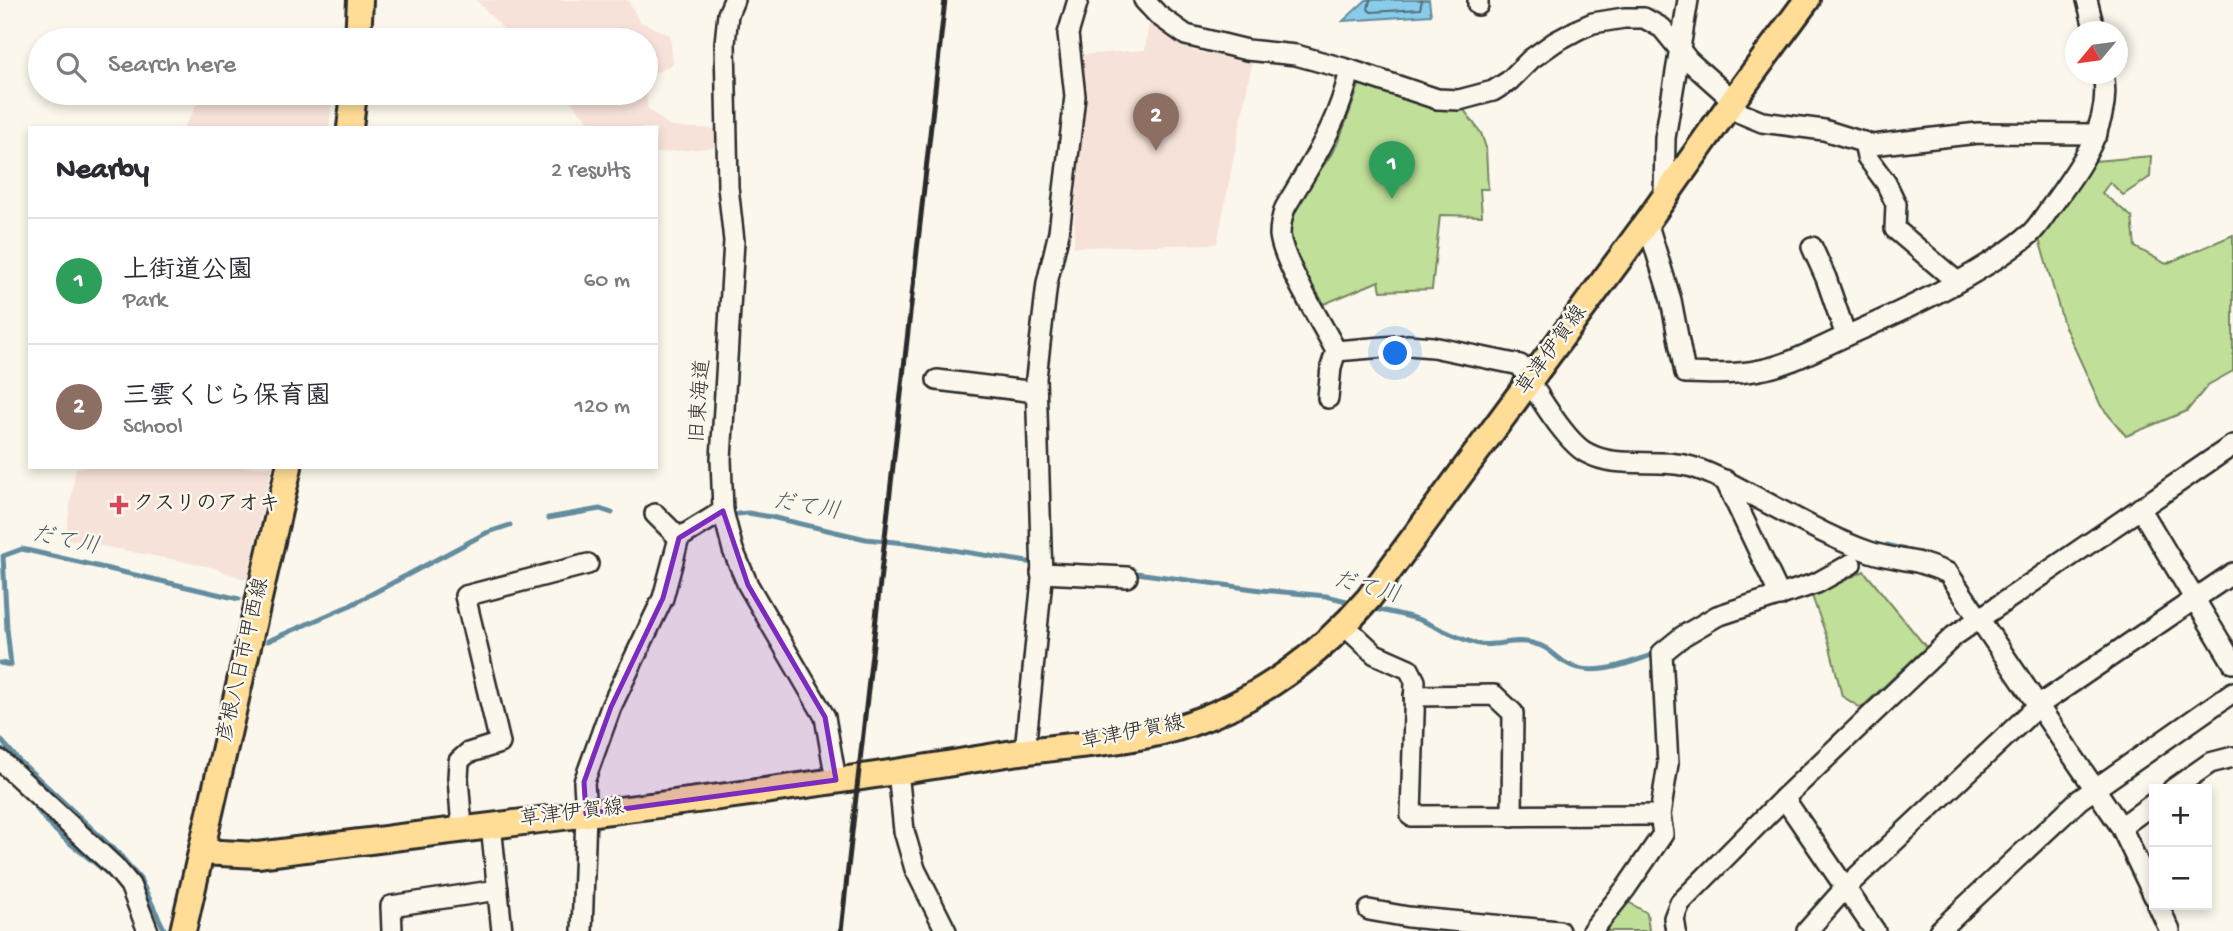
<!DOCTYPE html>
<meta charset="utf-8">
<style>
:root{--surface:#fff;--page:#f7f7f7;--text:#2b2b33;--muted:#7c7c81;--line:#e1e1e2;--accent:#d1495b}
body{margin:0;font-family:"Gochi Hand","Klee One",sans-serif;background:var(--page);color:var(--text)}
.controls{position:absolute;right:21px;bottom:21px;display:grid;overflow:hidden;border-radius:0px;box-shadow:0 4px 10px #0003}
.controls button{width:63px;height:63px;display:grid;place-items:center;padding:0;border:0;border-bottom:2px solid var(--line);background:var(--surface);color:var(--text);font:35px sans-serif}
.compass{position:absolute;left:2065px;top:21px;width:63px;height:63px;border-radius:50%;background:var(--surface);box-shadow:0 4px 10px #0003;rotate:241deg}
.you{position:absolute;left:1396px;top:354px;width:24px;height:24px;margin:-18px;border:5px solid #fff;border-radius:50%;background:#1a73e8;box-shadow:0 0 0 10px #1a73e833}
.badge{display:grid;place-items:center;width:46px;height:46px;border-radius:50%;background:var(--accent);color:#fff;font-size:23px;font-weight:700}
.pin{position:absolute;translate:-50% -58px;filter:drop-shadow(0 2px 4px #0008)}
.pin::after{content:'';position:absolute;top:37px;width:24px;height:21px;background:inherit;clip-path:polygon(0 0,100% 0,50% 100%)}
.list{margin:0;padding:0;list-style:none}
h2{display:flex;justify-content:space-between;align-items:center;height:91px;margin:0;padding:0 28px;font-size:30px}
h2 small{font-size:23px;font-weight:400;color:var(--muted)}
.list li{display:grid;grid-template-columns:46px 1fr auto;gap:21px;align-items:center;box-sizing:border-box;height:126px;padding:0 28px;border-top:2px solid var(--line)}
.list b{display:block;font-size:26px;white-space:nowrap}
.list p{margin:0;font-size:23px;white-space:nowrap;color:var(--muted)}
.list em{font-size:23px;font-style:normal;color:var(--muted)}
.icon{flex:none;width:38px;height:38px;fill:none;stroke:currentColor;stroke-width:2;stroke-linecap:round;stroke-linejoin:round}
.map{position:relative;flex:none;width:2233px;height:931px;overflow:hidden}
.search{position:absolute;background:var(--surface);box-shadow:0 4px 10px #0003;left:28px;top:28px;width:630px;height:77px;display:flex;align-items:center;gap:18px;box-sizing:border-box;padding:0 24px;border-radius:38px;color:var(--muted);font-size:26px}
.panel{position:absolute;background:var(--surface);box-shadow:0 4px 10px #0003;left:28px;top:126px;width:630px;height:343px;border-radius:0px}
.map>svg:first-child{display:block}
</style>
<div class="map">
<svg width="2233" height="931" viewBox="0 0 2233 931">
<rect width="100%" height="100%" fill="#fbf7ec"/>
<filter id="ink" filterUnits="userSpaceOnUse"><feTurbulence type="fractalNoise" baseFrequency=".0143" numOctaves="2"/><feDisplacementMap in="SourceGraphic" scale="14" xChannelSelector="R" yChannelSelector="G"/><feConvolveMatrix kernelMatrix="1 2 1 2 8 2 1 2 1" color-interpolation-filters="sRGB"/></filter>
<g filter="url(#ink)">
<g fill="#f6e2d8">
<path d="M 476,0 L 628,0 L 639,21 L 670,35 L 673,64 L 646,77 L 647,108 L 671,127 L 717,129 L 717,147 L 656,153 L 656,128 L 595,128 L 563,93 L 646,93 L 646,40 L 514,40 Z"/>
<path d="M 1149,22 L 1195,52 L 1253,58 L 1217,244 L 1074,247 L 1079,55 L 1145,50 Z"/>
<path d="M 200,93 L 333,93 L 329,128 L 183,128 L 194,111 Z"/>
<path d="M 76,467 L 272,467 L 247,580 L 211,567 L 65,539 Z"/>
</g>
<g fill="#c0df98" stroke="#768562" stroke-width="2">
<path d="M 1361,80 L 1405,95 L 1464,110 L 1481,133 L 1486,148 L 1488,189 L 1480,189 L 1482,216 L 1440,215 L 1432,289 L 1381,291 L 1379,281 L 1324,304 C 1312,283 1295,261 1291,236 C 1287,207 1323,171 1336,146 C 1346,125 1353,102 1361,80 Z"/>
<path d="M 2151,156 L 2150,177 L 2123,195 L 2110,182 L 2102,193 L 2132,217 L 2135,247 L 2166,264 L 2233,235 L 2233,371 L 2208,385 L 2187,411 L 2126,436 L 2101,406 L 2064,325 L 2039,239 L 2095,161 Z"/>
<path d="M 1864,571 L 1926,647 L 1861,708 L 1842,696 L 1829,643 L 1812,596 Z"/>
<path d="M 1620,897 L 1647,913 L 1649,931 L 1601,931 Z"/>
</g>
<path fill="#89ccea" stroke="#638c9e" stroke-width="2" d="M 1366,0 L 1429,0 L 1431,15 L 1343,21 Z"/>
<g fill="none" stroke-linecap="round" stroke-linejoin="round">
<path stroke="#516b77" stroke-width="2" d="M 1370,0 L 1368,9 L 1371,12 L 1420,9 L 1422,0"/>
<g stroke="#638c9e" stroke-width="5">
<path d="M 738,514 L 748,513 L 771,517 L 866,539 L 915,544 L 1034,563"/>
<path d="M 548,518 L 600,509 L 612,513"/>
<path d="M 1887,545 L 1905,550"/>
<path d="M 1129,572 L 1261,590 L 1326,596 L 1355,603"/>
<path d="M 1371,608 C 1388,612 1407,615 1423,621 C 1441,629 1460,640 1479,644 C 1496,647 1514,638 1532,643 C 1549,647 1551,653 1564,662 C 1591,679 1625,664 1652,655"/>
<path d="M 268,641 L 351,605 L 486,533 L 510,525"/>
<path d="M 0,663 L 11,665 L 7,629 L 3,556 L 22,549 L 239,599"/>
<path d="M 0,739 L 25,768"/>
<path d="M 24,765 L 120,855 L 140,879 L 165,931"/>
<path d="M 32,801 C 51,834 83,851 110,876"/>
</g>
<defs>
<g id="minor">
<path d="M 734,0 L 728,14 L 725,43 L 728,187 L 734,241 L 721,459 L 723,511 L 733,550 L 748,585 L 825,717 L 836,780"/>
<path d="M 1144,0 L 1158,15 L 1186,35 L 1247,50 L 1296,55 L 1350,70 C 1338,125 1313,160 1285,208 C 1282,217 1280,226 1280,235 C 1283,263 1322,323 1336,351 L 1408,345 L 1433,347 L 1520,365 C 1533,387 1565,442 1587,453 C 1618,470 1658,457 1692,467 C 1712,473 1732,484 1750,494 C 1789,514 1829,538 1870,552 C 1885,557 1902,559 1917,562 C 1928,565 1938,569 1948,573 L 2121,827 L 2154,896"/>
<path d="M 1478,0 L 1478,5"/>
<path d="M 2087,0 L 2095,32"/>
<path d="M 1350,70 L 1437,99 L 1459,100 L 1493,91 L 1509,81 L 1531,59 L 1555,42 L 1579,29 L 1593,23 L 1624,18 L 1644,18 L 1662,28 L 1689,61 L 1726,94 L 1740,113 L 1762,122 L 1824,130 L 1872,145 L 1978,133 L 2097,134"/>
<path d="M 1864,142 L 1867,157 L 1886,183 L 1896,204 L 1895,229 L 1956,281"/>
<path d="M 1664,197 L 1665,138 L 1688,0"/>
<path d="M 1647,222 L 1671,300 L 1685,373 C 1710,374 1735,375 1760,370 C 1789,365 1817,349 1844,337 C 1903,311 1981,275 2030,234 C 2039,226 2046,213 2053,204 C 2080,167 2113,122 2103,74"/>
<path d="M 1812,247 L 1826,278 L 1846,336"/>
<path d="M 937,380 L 1036,392"/>
<path d="M 1328,398 L 1331,367 L 1336,351"/>
<path d="M 1725,480 L 1780,596"/>
<path d="M 2140,508 L 2233,663"/>
<path d="M 655,514 L 679,538"/>
<path d="M 1041,573 L 1127,577"/>
<path d="M 1345,626 L 1375,654 L 1409,669 L 1415,681 L 1411,816 L 1660,815"/>
<path d="M 1414,696 L 1494,695 L 1513,713 L 1512,816"/>
<path d="M 1025,751 L 1042,579 L 1036,378 L 1047,283 L 1059,232 L 1070,140 L 1075,96 L 1068,34 L 1078,0"/>
<path d="M 0,760 L 115,867 L 130,885 L 148,931"/>
<path d="M 898,771 L 904,831 L 915,869 L 946,931"/>
<path d="M 2173,789 L 2210,763 L 2233,757"/>
<path d="M 1784,798 L 1875,931"/>
<path d="M 491,825 L 502,931"/>
<path d="M 2121,827 L 2154,803"/>
<path d="M 462,828 L 458,778 L 459,761 L 468,753 L 500,743 L 465,596 L 588,564"/>
<path d="M 2158,905 L 2170,931"/>
<path d="M 1369,910 L 1408,917 L 1559,931"/>
<path d="M 392,931 L 391,906 L 498,890"/>
<path d="M 582,931 L 586,814 L 584,782 L 611,707 L 663,598 L 679,538 L 723,511"/>
<path d="M 1592,931 L 1626,888 L 1663,834 L 1660,815 L 1668,764 L 1662,653 L 1683,636 L 1717,616 L 1817,583 L 1851,564"/>
<path d="M 1676,931 L 1674,918 L 1680,903 L 1784,798 L 1954,636 L 2233,445"/>
<path d="M 1807,931 L 1846,887 L 2039,705 L 2233,573"/>
<path d="M 1939,931 L 2079,800 L 2233,692"/>
</g>
<g id="major">
<path d="M 358,40 L 360,0"/>
<path d="M 350,128 L 354,93"/>
<path d="M 202,852 L 258,855 C 490,825 723,800 953,763 C 978,759 1003,754 1028,751 C 1082,744 1138,742 1189,724 C 1259,700 1321,654 1369,598 L 1647,222 L 1731,103 L 1807,0"/>
<path d="M 183,931 L 289,467"/>
</g>
</defs>
<use href="#minor" stroke="#2b2b2b" stroke-width="24"/>
<use href="#major" stroke="#2b2b2b" stroke-width="30"/>
<use href="#minor" stroke="#fbf7ec" stroke-width="19"/>
<use href="#major" stroke="#ffdd96" stroke-width="24"/>
<path stroke="#2b2b2b" stroke-width="5" d="M 841,931 L 945,0"/>
</g>
</g>
<path fill="#7b2cbf" fill-opacity="0.2" stroke="#7b2cbf" stroke-width="5" stroke-linejoin="round" d="M 723,511 L 748,585 L 825,717 L 836,780 L 586,814 L 584,782 L 611,707 L 663,598 L 679,538 Z"/>
<path fill="#d1495b" stroke="#fbf7ec" stroke-width="2.5" d="M115.5 494.5h7v7h7v7h-7v7h-7v-7h-7v-7h7z"/>
<g text-anchor="middle" dominant-baseline="central" stroke-width="5" stroke-linejoin="round" paint-order="stroke">
<g font-size="21" fill="#2b2b2b" stroke="#fbf7ec">
<text transform="translate(1553 351) rotate(-54)">草津伊賀線</text>
<text transform="translate(702 401) rotate(-86)">旧東海道</text>
<text transform="translate(245 660) rotate(-77)">彦根八日市甲西線</text>
<text transform="translate(1133 734) rotate(-11)">草津伊賀線</text>
<text transform="translate(572 815) rotate(-7)">草津伊賀線</text>
</g>
<g font-size="21" font-weight="bold" fill="#2b2b2b" stroke="#fbf7ec" text-anchor="start">
<text x="133" y="505">クスリのアオキ</text>
</g>
<g font-size="23" font-style="italic" fill="#475b64" stroke="#fbf7ec">
<text transform="translate(806 508) rotate(9)">だて川</text>
<text transform="translate(65 542) rotate(11)">だて川</text>
<text transform="translate(1366 589) rotate(14)">だて川</text>
</g>
</g>
</svg>
<div class="controls">
<button>+</button>
<button>−</button>
</div>
<svg class="compass" viewBox="-18 -18 36 36"><path d="M0-13l5 13h-10z" fill="#e53935"/><path d="M0 13l5-13h-10z" fill="#7c7c81"/></svg>
<div class="you"></div>
<div class="pin badge" style="left:1392px;top:199px;background:#2e9e5b">1</div>
<div class="pin badge" style="left:1156px;top:151px;background:#8d6e63">2</div>
<div class="search"><svg class="icon" aria-label="search" viewBox="0 0 24 24"><circle cx="10" cy="10" r="6"/><path d="M15 15l6 6"/></svg>Search here</div>
<section class="panel">
<h2>Nearby<small>2 results</small></h2>
<ul class="list">
<li><span class="badge" style="background:#2e9e5b">1</span><div><b>上街道公園</b><p>Park</p></div><em>60 m</em></li>
<li><span class="badge" style="background:#8d6e63">2</span><div><b>三雲くじら保育園</b><p>School</p></div><em>120 m</em></li>
</ul>
</section>
</div>
